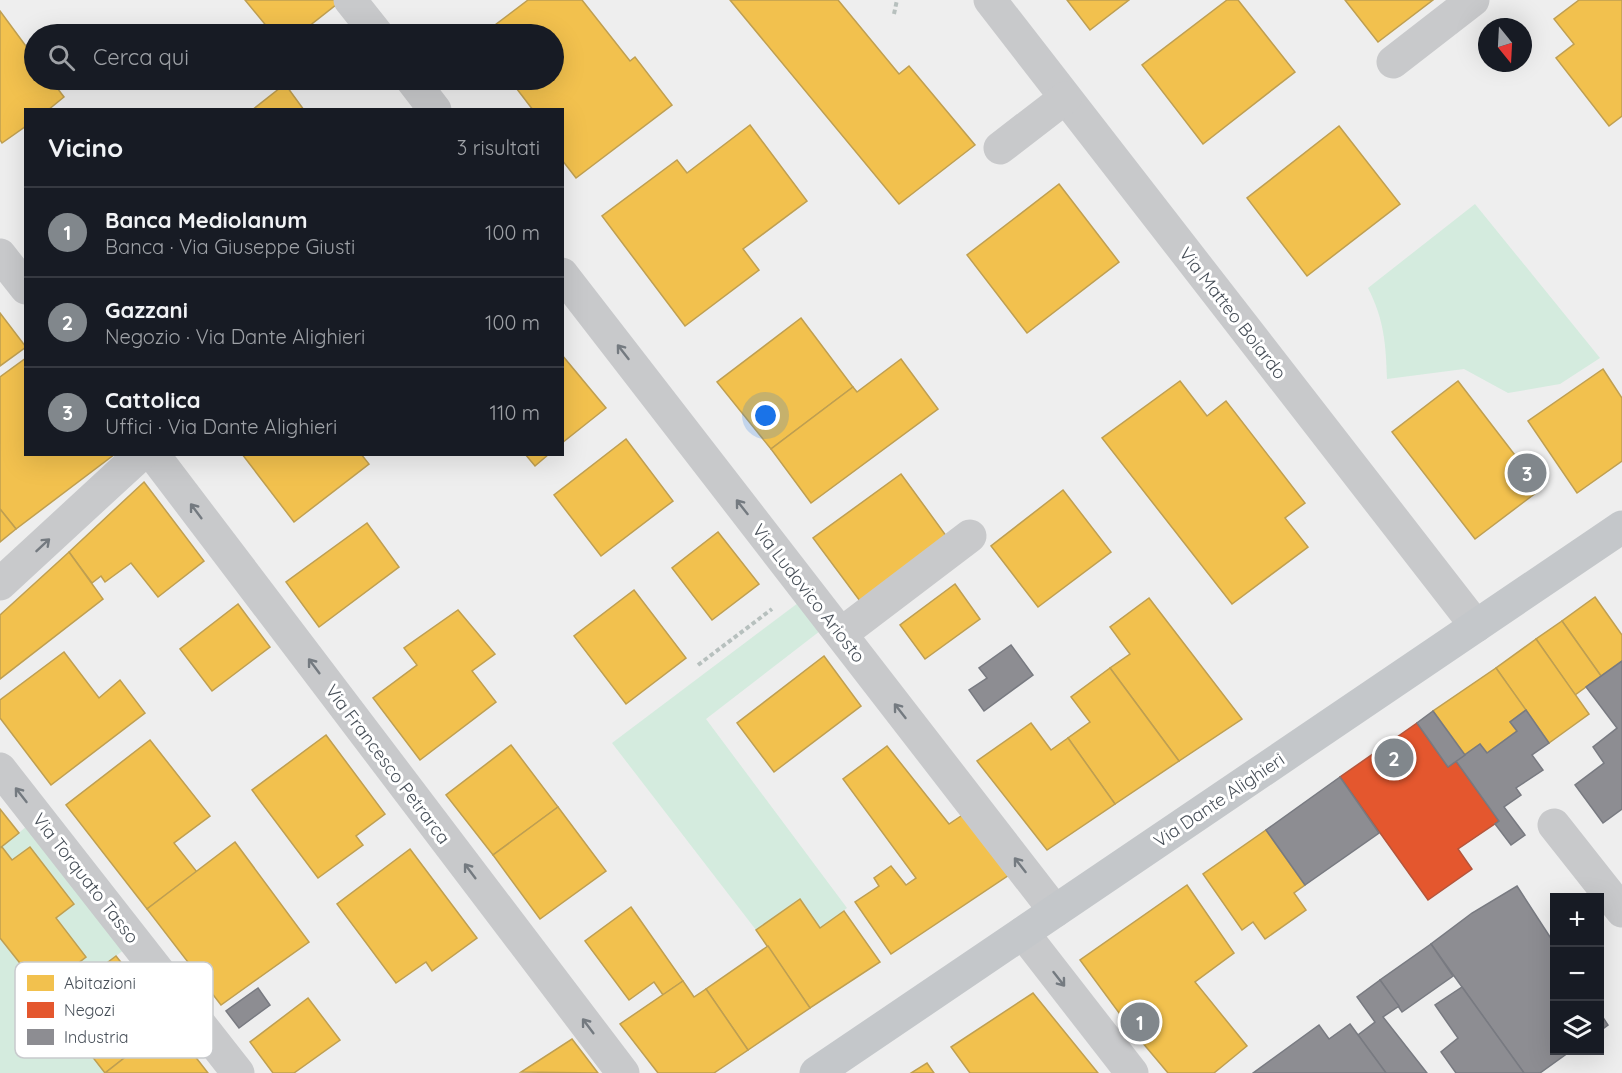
<!DOCTYPE html>
<html lang="it">
<meta charset="utf-8">
<style>
:root{--surface:#171b24;--page:#242831;--text:#f1f3f6;--muted:#9ea1a6;--line:#363941;--accent:#81878c}
body{margin:0;font-family:Quicksand,sans-serif;background:var(--page);color:var(--text)}
.controls{position:absolute;right:18px;bottom:18px;display:grid;overflow:hidden;border-radius:0px;box-shadow:0 6px 24px #0002}
.controls button{width:54px;height:54px;display:grid;place-items:center;padding:0;border:0;border-bottom:2px solid var(--line);background:var(--surface);color:var(--text);font:30px sans-serif}
.compass{position:absolute;left:1478px;top:18px;width:54px;height:54px;border-radius:50%;background:var(--surface);box-shadow:0 6px 24px #0002;rotate:162deg}
.you{position:absolute;left:766px;top:416px;width:21px;height:21px;margin:-15px;border:4px solid #fff;border-radius:50%;background:#1a73e8;box-shadow:0 0 0 9px #1a73e833}
.badge{display:grid;place-items:center;width:39px;height:39px;border-radius:50%;background:var(--accent);color:#fff;font-size:20px;font-weight:700}
.pin{position:absolute;translate:-50% -50%;border:3px solid #fff;box-shadow:0 2px 6px #0006}
.list{margin:0;padding:0;list-style:none}
h2{display:flex;justify-content:space-between;align-items:center;height:78px;margin:0;padding:0 24px;font-size:26px}
h2 small{font-size:20px;font-weight:400;color:var(--muted)}
.list li{display:grid;grid-template-columns:39px 1fr auto;gap:18px;align-items:center;box-sizing:border-box;height:90px;padding:0 24px;border-top:2px solid var(--line)}
.list b{display:block;font-size:22px;white-space:nowrap}
.list p{margin:0;font-size:20px;white-space:nowrap;color:var(--muted)}
.list em{font-size:20px;font-style:normal;color:var(--muted)}
.icon{flex:none;width:33px;height:33px;fill:none;stroke:currentColor;stroke-width:2;stroke-linecap:round;stroke-linejoin:round}
.map{position:relative;flex:none;width:1622px;height:1073px;overflow:hidden}
.search{position:absolute;background:var(--surface);box-shadow:0 6px 24px #0002;left:24px;top:24px;width:540px;height:66px;display:flex;align-items:center;gap:15px;box-sizing:border-box;padding:0 21px;border-radius:33px;color:var(--muted);font-size:22px}
.panel{position:absolute;background:var(--surface);box-shadow:0 6px 24px #0002;left:24px;top:108px;width:540px;height:348px;border-radius:0px}
.map>svg:first-child{display:block}
</style>
<div class="map">
<svg width="1622" height="1073" viewBox="0 0 1622 1073">
<rect width="100%" height="100%" fill="#eee"/>
<g fill="#d4ebde">
<path d="M 1475,204 L 1600,358 L 1560,384 L 1508,393 L 1464,369 L 1387,379 C 1386,344 1384,319 1368,288 Z"/>
<path d="M 798,603 L 820,631 L 706,719 L 847,908 L 820,928 L 799,899 L 756,930 L 612,743 Z"/>
<path d="M 27,826 L 125,949 L 61,998 L 93,1040 L 85,1047 L 105,1073 L 0,1073 L 0,938 L 42,991 L 85,957 L 56,918 L 74,903 L 30,847 L 12,860 L 2,847 Z"/>
</g>
<g fill="#f2c14e" stroke="#bf9f51" stroke-width="1.5">
<path d="M 245,0 L 334,0 L 337,4 L 299,34 L 273,34 Z"/>
<path d="M 528,0 L 582,0 L 630,61 L 635,57 L 672,105 L 576,178 L 562,160 L 562,110 L 533,110 L 510,80 L 554,80 L 554,34 L 483,34 Z"/>
<path d="M 730,0 L 838,0 L 899,74 L 909,66 L 975,145 L 899,204 Z"/>
<path d="M 1067,0 L 1129,0 L 1090,30 Z"/>
<path d="M 1227,0 L 1238,0 L 1295,72 L 1203,144 L 1142,65 Z"/>
<path d="M 1345,0 L 1433,0 L 1378,42 Z"/>
<path d="M 1579,0 L 1622,0 L 1622,116 L 1609,126 L 1556,58 L 1574,44 L 1554,19 Z"/>
<path d="M 0,11 L 34,57 L 34,80 L 51,80 L 64,97 L 48,110 L 26,110 L 26,126 L 2,143 L 0,140 Z"/>
<path d="M 285,84 L 304,110 L 252,110 Z"/>
<path d="M 750,125 L 807,201 L 743,249 L 759,270 L 685,326 L 602,216 L 677,160 L 687,173 Z"/>
<path d="M 1339,126 L 1400,204 L 1307,276 L 1247,198 Z"/>
<path d="M 1059,184 L 1119,262 L 1027,333 L 967,255 Z"/>
<path d="M 0,313 L 26,347 L 0,366 Z"/>
<path d="M 801,318 L 853,387 L 771,449 L 717,382 Z"/>
<path d="M 562,355 L 606,408 L 562,443 Z"/>
<path d="M 26,358 L 26,454 L 115,454 L 16,529 L 0,509 L 0,377 Z"/>
<path d="M 901,359 L 938,409 L 811,503 L 771,449 L 853,387 L 857,392 Z"/>
<path d="M 1603,369 L 1622,398 L 1622,461 L 1577,493 L 1528,421 Z"/>
<path d="M 1180,381 L 1207,416 L 1226,401 L 1305,503 L 1285,518 L 1308,547 L 1232,604 L 1102,438 Z"/>
<path d="M 1458,381 L 1541,489 L 1475,539 L 1392,432 Z"/>
<path d="M 626,439 L 673,501 L 601,556 L 554,495 Z"/>
<path d="M 242,454 L 361,454 L 369,464 L 294,522 Z"/>
<path d="M 525,454 L 549,454 L 535,466 Z"/>
<path d="M 901,474 L 947,537 L 860,601 L 813,538 Z"/>
<path d="M 144,482 L 204,561 L 158,597 L 131,563 L 105,582 L 101,576 L 92,583 L 69,552 Z"/>
<path d="M 1063,490 L 1111,552 L 1038,607 L 991,546 Z"/>
<path d="M 0,509 L 16,529 L 0,542 Z"/>
<path d="M 367,523 L 399,567 L 319,627 L 286,582 Z"/>
<path d="M 718,532 L 759,584 L 712,620 L 672,568 Z"/>
<path d="M 69,552 L 103,599 L 0,679 L 0,615 Z"/>
<path d="M 955,584 L 980,619 L 925,659 L 900,625 Z"/>
<path d="M 634,590 L 686,658 L 626,704 L 574,636 Z"/>
<path d="M 1595,597 L 1622,635 L 1622,661 L 1601,676 L 1562,621 Z"/>
<path d="M 1149,598 L 1242,719 L 1179,761 L 1110,668 L 1130,654 L 1110,627 Z"/>
<path d="M 238,604 L 270,647 L 212,691 L 180,649 Z"/>
<path d="M 458,610 L 495,654 L 472,671 L 496,702 L 420,760 L 373,698 L 417,665 L 404,648 Z"/>
<path d="M 1562,621 L 1601,676 L 1575,695 L 1536,639 Z"/>
<path d="M 1536,639 L 1589,714 L 1549,743 L 1496,668 Z"/>
<path d="M 64,652 L 99,698 L 120,680 L 145,713 L 51,785 L 0,718 L 0,700 Z"/>
<path d="M 824,656 L 861,706 L 774,772 L 737,723 Z"/>
<path d="M 1110,668 L 1179,761 L 1115,804 L 1068,738 L 1090,722 L 1071,697 Z"/>
<path d="M 1496,668 L 1526,710 L 1510,722 L 1517,731 L 1487,753 L 1480,744 L 1465,755 L 1433,711 Z"/>
<path d="M 1031,723 L 1051,750 L 1068,738 L 1115,804 L 1047,850 L 977,761 Z"/>
<path d="M 326,735 L 385,814 L 356,836 L 363,845 L 318,878 L 252,790 Z"/>
<path d="M 150,740 L 210,816 L 174,843 L 197,872 L 147,909 L 66,805 Z"/>
<path d="M 511,745 L 558,807 L 493,855 L 446,795 Z"/>
<path d="M 887,746 L 949,824 L 964,814 L 1009,875 L 891,954 L 855,902 L 879,886 L 874,878 L 891,866 L 906,885 L 916,878 L 843,779 Z"/>
<path d="M 558,807 L 606,871 L 540,919 L 493,855 Z"/>
<path d="M 0,809 L 19,833 L 0,848 Z"/>
<path d="M 1266,830 L 1305,885 L 1294,893 L 1306,910 L 1265,939 L 1253,922 L 1242,930 L 1203,874 Z"/>
<path d="M 235,842 L 309,942 L 221,1005 L 147,909 Z"/>
<path d="M 2,847 L 12,860 L 30,847 L 74,904 L 56,918 L 86,957 L 42,991 L 0,938 L 0,848 Z"/>
<path d="M 410,849 L 477,938 L 432,971 L 426,962 L 396,983 L 337,904 Z"/>
<path d="M 1187,885 L 1234,953 L 1195,982 L 1247,1046 L 1214,1073 L 1168,1073 L 1131,1029 L 1080,960 Z"/>
<path d="M 800,899 L 820,928 L 844,911 L 880,962 L 810,1008 L 756,930 Z"/>
<path d="M 631,907 L 683,981 L 663,995 L 654,982 L 629,1000 L 585,941 Z"/>
<path d="M 768,946 L 810,1008 L 748,1050 L 706,989 Z"/>
<path d="M 116,956 L 169,1023 L 105,1073 L 84,1046 L 93,1040 L 61,998 Z"/>
<path d="M 683,981 L 694,997 L 706,989 L 748,1050 L 714,1073 L 658,1073 L 620,1024 Z"/>
<path d="M 1033,993 L 1098,1073 L 970,1073 L 951,1047 Z"/>
<path d="M 308,998 L 340,1040 L 294,1073 L 273,1073 L 250,1042 Z"/>
<path d="M 169,1023 L 208,1073 L 105,1073 Z"/>
<path d="M 572,1039 L 598,1073 L 521,1072 Z"/>
<path d="M 927,1063 L 934,1073 L 911,1073 Z"/>
</g>
<path fill="#e4572e" stroke="#b5553b" stroke-width="1.5" d="M 1417,723 L 1448,767 L 1456,761 L 1499,821 L 1458,849 L 1472,869 L 1428,900 L 1340,777 Z"/>
<g fill="#8d8d92" stroke="#787a81" stroke-width="1.5">
<path d="M 1011,645 L 1033,675 L 984,711 L 969,690 L 987,678 L 979,668 Z"/>
<path d="M 1622,661 L 1622,809 L 1603,823 L 1575,785 L 1604,763 L 1593,747 L 1617,728 L 1586,687 Z"/>
<path d="M 1526,710 L 1549,743 L 1532,755 L 1543,770 L 1516,788 L 1521,795 L 1504,807 L 1525,835 L 1511,845 L 1495,824 L 1499,821 L 1456,761 L 1480,744 L 1487,753 L 1517,731 L 1510,722 Z"/>
<path d="M 1433,711 L 1465,755 L 1448,767 L 1417,723 Z"/>
<path d="M 1340,777 L 1379,833 L 1305,885 L 1266,830 Z"/>
<path d="M 1517,886 L 1554,943 L 1554,1050 L 1572,1050 L 1540,1073 L 1524,1073 L 1431,944 L 1472,913 Z"/>
<path d="M 1431,944 L 1453,976 L 1402,1012 L 1380,980 Z"/>
<path d="M 1380,980 L 1399,1006 L 1383,1017 L 1427,1073 L 1386,1073 L 1358,1035 L 1375,1022 L 1357,997 Z"/>
<path d="M 1462,987 L 1524,1073 L 1456,1073 L 1441,1052 L 1458,1038 L 1435,1005 Z"/>
<path d="M 258,988 L 270,1005 L 239,1028 L 226,1011 Z"/>
<path d="M 1600,1013 L 1608,1025 L 1600,1031 Z"/>
<path d="M 1350,1024 L 1386,1073 L 1253,1073 L 1319,1025 L 1329,1039 Z"/>
</g>
<g fill="none" stroke-linecap="round" stroke-linejoin="round">
<g stroke="#b7c0be" stroke-width="4" stroke-dasharray="4.5 3" stroke-linecap="butt">
<path d="M 894,14 L 897,0"/>
<path d="M 698,665 L 772,609"/>
</g>
<g stroke="#c8c9cb" stroke-width="33">
<path d="M 350,0 L 377,34"/>
<path d="M 990,0 L 1476,626"/>
<path d="M 1393,62 L 1473,0"/>
<path d="M 412,80 L 435,110"/>
<path d="M 1000,148 L 1065,98"/>
<path d="M 0,255 L 26,288"/>
<path d="M 562,274 L 1055,911"/>
<path d="M 153,454 L 623,1073"/>
<path d="M 0,584 L 141,454"/>
<path d="M 841,634 L 970,536"/>
<path d="M 0,769 L 238,1073"/>
<path d="M 1554,825 L 1622,911"/>
<path d="M 1023,933 L 1132,1073"/>
</g>
<path stroke="#c4c7ca" stroke-width="33" d="M 816,1073 L 1622,527"/>
</g>
<defs><path id="oneway-shaft" d="M-6 0H5M1.5-3L5.5 0L1.5 3" fill="none" stroke-width="1.6" stroke-linecap="round" stroke-linejoin="round" transform="scale(1.5)"/></defs>
<g stroke="#747a80">
<use href="#oneway-shaft" transform="translate(623 352) rotate(-128)"/>
<use href="#oneway-shaft" transform="translate(742 507) rotate(-128)"/>
<use href="#oneway-shaft" transform="translate(196 511) rotate(-127)"/>
<use href="#oneway-shaft" transform="translate(43 545) rotate(-43)"/>
<use href="#oneway-shaft" transform="translate(314 666) rotate(-127)"/>
<use href="#oneway-shaft" transform="translate(900 711) rotate(-128)"/>
<use href="#oneway-shaft" transform="translate(21 795) rotate(-128)"/>
<use href="#oneway-shaft" transform="translate(1020 865) rotate(-128)"/>
<use href="#oneway-shaft" transform="translate(470 871) rotate(-127)"/>
<use href="#oneway-shaft" transform="translate(1059 979) rotate(52)"/>
<use href="#oneway-shaft" transform="translate(588 1026) rotate(-127)"/>
</g>
<g text-anchor="middle" dominant-baseline="central" stroke-width="6" stroke-linejoin="round" paint-order="stroke">
<g font-size="18" fill="#474f58" stroke="#fff">
<text transform="translate(1233 313) rotate(52)">Via Matteo Boiardo</text>
<text transform="translate(809 593) rotate(52)">Via Ludovico Ariosto</text>
<text transform="translate(388 764) rotate(53)">Via Francesco Petrarca</text>
<text transform="translate(1219 800) rotate(-34)">Via Dante Alighieri</text>
<text transform="translate(86 878) rotate(52)">Via Torquato Tasso</text>
</g>
</g>
<rect x="15" y="962" width="198" height="96" rx="9" fill="#fff" stroke="#c8cacd" stroke-width="1.5"/>
<rect x="27" y="975" width="27" height="16" fill="#f2c14e"/>
<rect x="27" y="1002" width="27" height="16" fill="#e4572e"/>
<rect x="27" y="1029" width="27" height="16" fill="#8d8d92"/>
<g font-size="16" fill="#474f58">
<text x="64" y="989">Abitazioni</text>
<text x="64" y="1016">Negozi</text>
<text x="64" y="1043">Industria</text>
</g>
</svg>
<div class="controls">
<button>+</button>
<button>−</button>
<button><svg class="icon" aria-label="layers" viewBox="0 0 24 24"><path d="M12 4l9 5-9 5-9-5zM3 14l9 5 9-5"/></svg></button>
</div>
<svg class="compass" viewBox="-18 -18 36 36"><path d="M0-13l5 13h-10z" fill="#e53935"/><path d="M0 13l5-13h-10z" fill="#9ea1a6"/></svg>
<div class="you"></div>
<div class="pin badge" style="left:1140px;top:1022px">1</div>
<div class="pin badge" style="left:1394px;top:758px">2</div>
<div class="pin badge" style="left:1527px;top:473px">3</div>
<div class="search"><svg class="icon" aria-label="search" viewBox="0 0 24 24"><circle cx="10" cy="10" r="6"/><path d="M15 15l6 6"/></svg>Cerca qui</div>
<section class="panel">
<h2>Vicino<small>3 risultati</small></h2>
<ul class="list">
<li><span class="badge">1</span><div><b>Banca Mediolanum</b><p>Banca · Via Giuseppe Giusti</p></div><em>100 m</em></li>
<li><span class="badge">2</span><div><b>Gazzani</b><p>Negozio · Via Dante Alighieri</p></div><em>100 m</em></li>
<li><span class="badge">3</span><div><b>Cattolica</b><p>Uffici · Via Dante Alighieri</p></div><em>110 m</em></li>
</ul>
</section>
</div>
